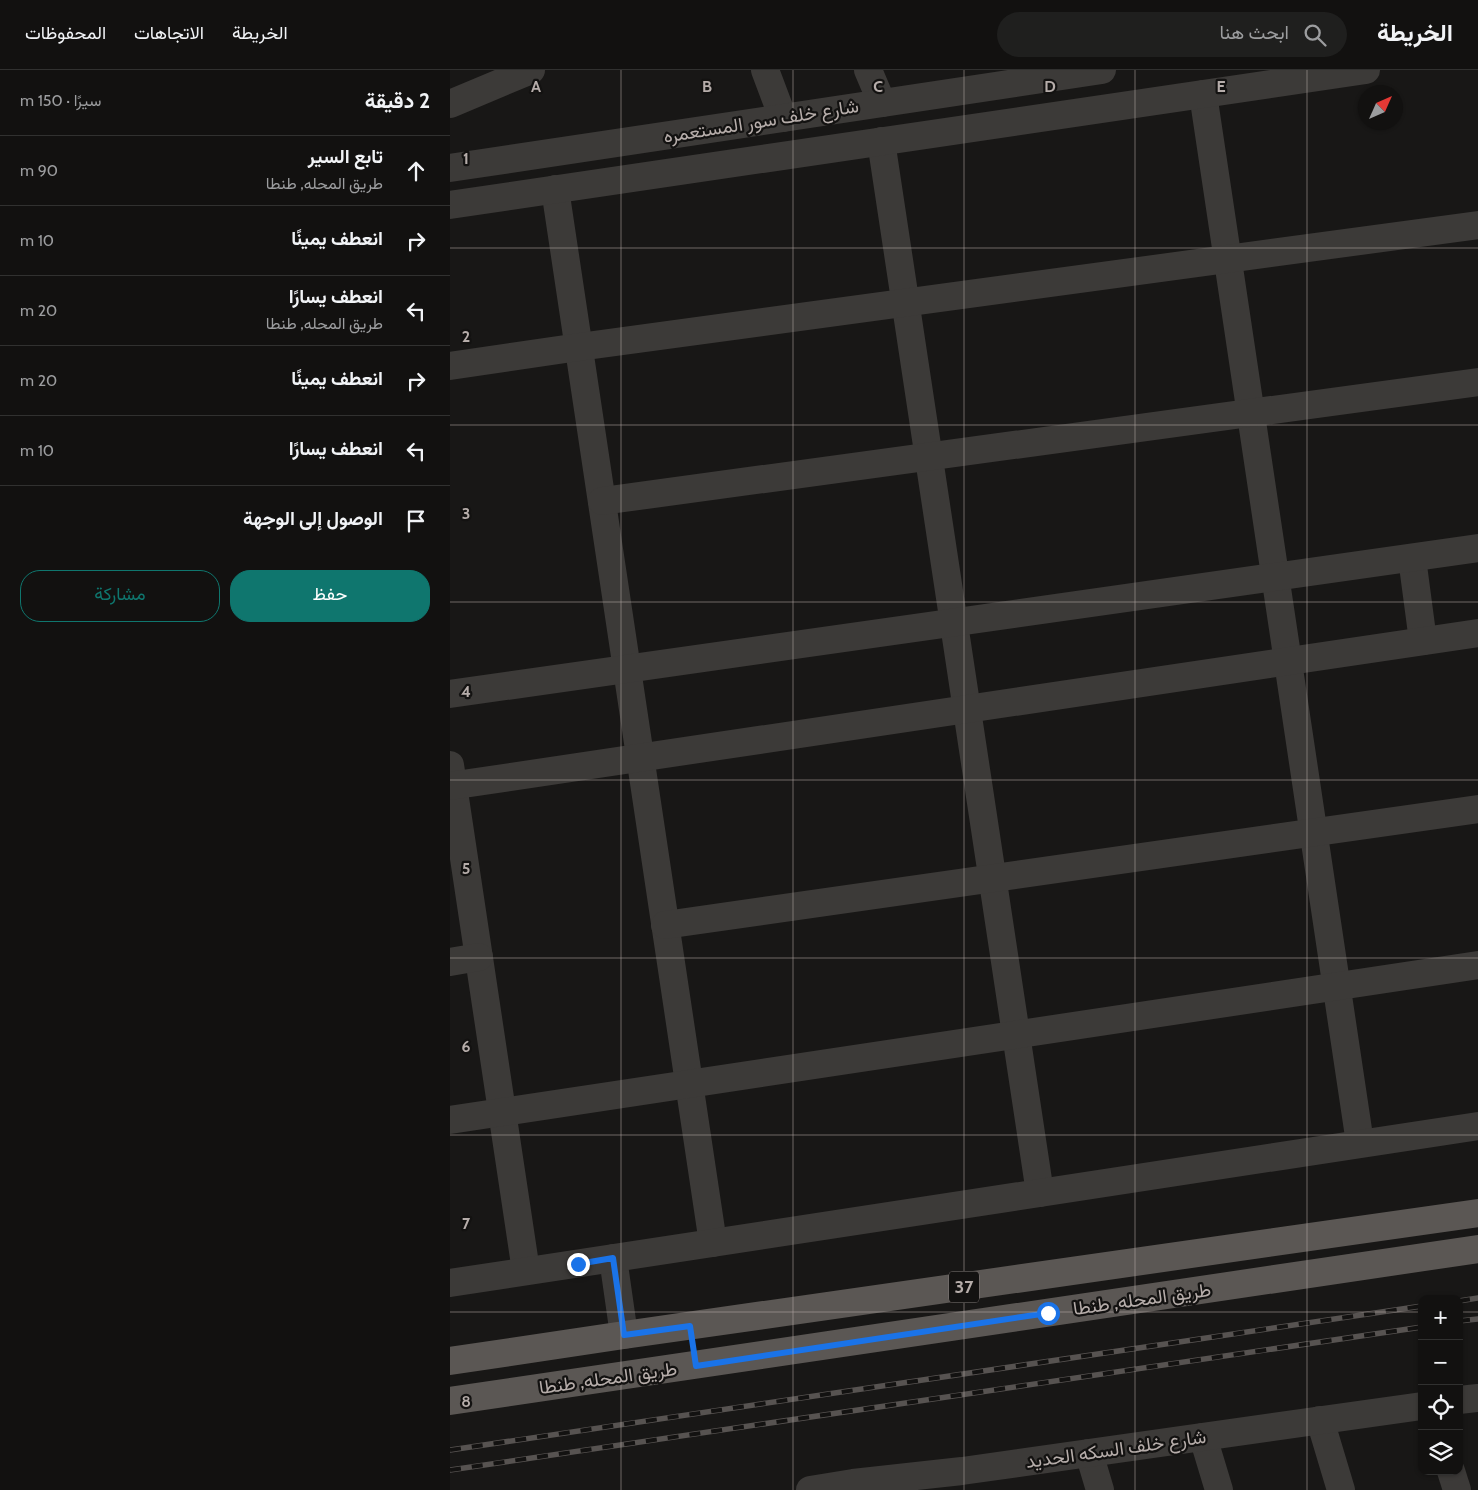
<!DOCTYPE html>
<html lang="ar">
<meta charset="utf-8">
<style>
:root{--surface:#121110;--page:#1f1f1e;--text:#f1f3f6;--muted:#9c9d9f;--line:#313130;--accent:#0f766e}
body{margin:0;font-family:Cabin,Vazirmatn,sans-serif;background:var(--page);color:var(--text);direction:rtl}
.controls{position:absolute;right:15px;bottom:15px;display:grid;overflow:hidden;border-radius:10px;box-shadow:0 1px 4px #0004}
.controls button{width:45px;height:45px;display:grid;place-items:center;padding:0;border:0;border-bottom:1px solid var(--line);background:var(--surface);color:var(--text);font:25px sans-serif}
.compass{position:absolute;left:908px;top:15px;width:45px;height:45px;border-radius:50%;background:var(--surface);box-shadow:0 1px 4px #0004;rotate:45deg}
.stop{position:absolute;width:15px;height:15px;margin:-11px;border:4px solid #1a73e8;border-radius:50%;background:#fff}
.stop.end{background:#1a73e8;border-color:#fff;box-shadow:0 1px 5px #0008}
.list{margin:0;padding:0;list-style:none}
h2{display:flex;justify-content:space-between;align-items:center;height:65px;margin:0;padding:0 20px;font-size:21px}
h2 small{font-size:16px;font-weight:400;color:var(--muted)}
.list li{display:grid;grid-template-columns:32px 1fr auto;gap:15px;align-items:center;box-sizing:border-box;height:70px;padding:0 20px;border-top:1px solid var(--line)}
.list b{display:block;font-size:19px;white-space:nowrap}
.list p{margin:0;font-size:16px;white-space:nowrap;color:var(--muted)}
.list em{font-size:16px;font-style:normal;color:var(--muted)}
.actions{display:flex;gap:10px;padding:15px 20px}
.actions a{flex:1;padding:11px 0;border:1px solid var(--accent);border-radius:20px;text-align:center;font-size:18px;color:var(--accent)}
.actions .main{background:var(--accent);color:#fff}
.icon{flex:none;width:28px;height:28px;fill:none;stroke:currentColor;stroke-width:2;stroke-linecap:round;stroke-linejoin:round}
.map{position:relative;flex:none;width:1028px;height:1420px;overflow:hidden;direction:ltr}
header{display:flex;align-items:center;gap:30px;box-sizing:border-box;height:70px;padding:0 25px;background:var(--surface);border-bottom:1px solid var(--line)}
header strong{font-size:24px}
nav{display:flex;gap:28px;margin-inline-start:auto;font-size:18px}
.search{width:350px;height:45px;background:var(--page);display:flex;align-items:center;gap:12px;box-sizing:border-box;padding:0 18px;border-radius:28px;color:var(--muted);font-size:19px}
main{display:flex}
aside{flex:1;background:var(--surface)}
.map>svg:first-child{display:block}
</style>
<header>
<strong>الخريطة</strong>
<div class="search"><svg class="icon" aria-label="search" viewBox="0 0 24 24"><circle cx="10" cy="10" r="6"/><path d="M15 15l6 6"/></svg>ابحث هنا</div>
<nav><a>الخريطة</a><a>الاتجاهات</a><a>المحفوظات</a></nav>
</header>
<main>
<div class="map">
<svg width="1028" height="1420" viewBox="0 0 1028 1420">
<rect width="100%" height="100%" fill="#181716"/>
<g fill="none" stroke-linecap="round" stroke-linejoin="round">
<g stroke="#3c3a38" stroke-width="28">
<path d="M 315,0 L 333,48"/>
<path d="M 418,0 L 432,33"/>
<path d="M 753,24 L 910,1073"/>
<path d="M 0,34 L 81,0"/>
<path d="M 431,71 L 590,1123"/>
<path d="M 0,98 L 652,0"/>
<path d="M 105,119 L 263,1173"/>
<path d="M 0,135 L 916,0"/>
<path d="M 0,296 L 129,277 L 1028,155"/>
<path d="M 152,431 L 1028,312"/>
<path d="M 962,488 L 973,571"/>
<path d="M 0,624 L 1028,478"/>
<path d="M 0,695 L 76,1201"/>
<path d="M 0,716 L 1028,563"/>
<path d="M 215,855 L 1028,739"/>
<path d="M 0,892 L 29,887"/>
<path d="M 0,1050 L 1028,895"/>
<path d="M 163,1188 L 174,1265"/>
<path d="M 0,1213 L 1028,1056"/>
<path d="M 1009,1330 L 1028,1328"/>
<path d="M 870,1350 L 891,1420"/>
<path d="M 753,1367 L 769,1420"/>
<path d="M 639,1383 L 650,1420"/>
<path d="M 1001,1401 L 1007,1420"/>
<path d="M 360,1420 L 403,1413 L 512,1401 L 972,1336"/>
</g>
<g stroke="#5b5754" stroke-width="28">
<path d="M 0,1291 L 174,1265 L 1028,1143"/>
<path d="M 0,1331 L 1028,1179"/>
</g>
<defs>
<g id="rail">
<path d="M 1009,1231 L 1028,1228"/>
<path d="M 1009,1251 L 1028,1249"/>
<path d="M 0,1380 L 972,1236"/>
<path d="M 0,1400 L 972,1257"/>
</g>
</defs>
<use href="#rail" stroke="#575351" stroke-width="5.5"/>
<use href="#rail" stroke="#131211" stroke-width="4" stroke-dasharray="11" stroke-linecap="butt"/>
</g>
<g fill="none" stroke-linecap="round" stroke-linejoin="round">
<path stroke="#1a73e8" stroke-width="6" d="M 128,1194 L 163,1188 L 174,1265 L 240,1256 L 246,1296 L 598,1243"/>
</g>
<path fill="none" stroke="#b6adaa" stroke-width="1" stroke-opacity="0.55" d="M 171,0 L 171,1420M 343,0 L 343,1420M 514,0 L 514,1420M 685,0 L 685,1420M 857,0 L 857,1420M 0,178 L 1028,178M 0,355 L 1028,355M 0,532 L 1028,532M 0,710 L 1028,710M 0,888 L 1028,888M 0,1065 L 1028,1065M 0,1242 L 972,1242M 1009,1242 L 1028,1242"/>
<g text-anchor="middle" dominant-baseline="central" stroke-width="4.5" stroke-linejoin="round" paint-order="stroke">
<rect fill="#131211" stroke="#857e7c" stroke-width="1" x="499" y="1201.5" width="30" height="31" rx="4"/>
<g font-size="18" font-weight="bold" fill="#b6adaa">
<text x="514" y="1217">37</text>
</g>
<g font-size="19" fill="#b6adaa" stroke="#131211">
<text transform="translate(311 51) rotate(-9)">شارع خلف سور المستعمره</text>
<text transform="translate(692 1229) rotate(-8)">طريق المحله, طنطا</text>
<text transform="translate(158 1308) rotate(-8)">طريق المحله, طنطا</text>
<text transform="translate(666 1379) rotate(-8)">شارع خلف السكه الحديد</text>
</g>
</g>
<g font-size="16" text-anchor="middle" font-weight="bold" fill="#b6adaa" stroke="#131211" stroke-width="4.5" stroke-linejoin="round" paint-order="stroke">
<text x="86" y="22">A</text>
<text x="257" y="22">B</text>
<text x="428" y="22">C</text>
<text x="600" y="22">D</text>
<text x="771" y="22">E</text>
<text x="16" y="94">1</text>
<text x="16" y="272">2</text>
<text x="16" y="449">3</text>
<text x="16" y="627">4</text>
<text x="16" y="804">5</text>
<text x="16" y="982">6</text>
<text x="16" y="1159">7</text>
<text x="16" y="1337">8</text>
</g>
</svg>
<div class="controls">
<button>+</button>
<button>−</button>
<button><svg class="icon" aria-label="locate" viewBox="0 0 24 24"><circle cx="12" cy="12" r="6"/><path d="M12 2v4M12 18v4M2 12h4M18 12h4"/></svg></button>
<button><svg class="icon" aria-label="layers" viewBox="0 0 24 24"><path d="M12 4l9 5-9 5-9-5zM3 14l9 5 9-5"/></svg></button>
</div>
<svg class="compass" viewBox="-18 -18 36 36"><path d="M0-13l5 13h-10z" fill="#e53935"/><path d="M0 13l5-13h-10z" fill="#9c9d9f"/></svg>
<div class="stop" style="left:598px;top:1243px"></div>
<div class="stop end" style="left:128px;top:1194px"></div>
</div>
<aside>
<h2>2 دقيقة<small>سيرًا · 150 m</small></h2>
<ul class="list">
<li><svg class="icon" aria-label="ahead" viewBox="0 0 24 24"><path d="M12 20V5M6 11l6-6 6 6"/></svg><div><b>تابع السير</b><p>طريق المحله, طنطا</p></div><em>90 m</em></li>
<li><svg class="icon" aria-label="right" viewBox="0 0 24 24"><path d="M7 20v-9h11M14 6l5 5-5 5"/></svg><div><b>انعطف يمينًا</b></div><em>10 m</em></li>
<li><svg class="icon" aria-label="left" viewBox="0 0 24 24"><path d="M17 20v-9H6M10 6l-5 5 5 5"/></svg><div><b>انعطف يسارًا</b><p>طريق المحله, طنطا</p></div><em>20 m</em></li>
<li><svg class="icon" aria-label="right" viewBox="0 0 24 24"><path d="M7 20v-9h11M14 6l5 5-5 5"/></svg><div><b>انعطف يمينًا</b></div><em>20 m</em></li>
<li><svg class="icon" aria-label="left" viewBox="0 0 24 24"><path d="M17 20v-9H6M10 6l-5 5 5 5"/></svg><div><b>انعطف يسارًا</b></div><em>10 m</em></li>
<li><svg class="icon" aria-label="arrive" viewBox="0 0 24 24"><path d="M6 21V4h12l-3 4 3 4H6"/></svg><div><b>الوصول إلى الوجهة</b></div></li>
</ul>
<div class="actions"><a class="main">حفظ</a><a>مشاركة</a></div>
</aside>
</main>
